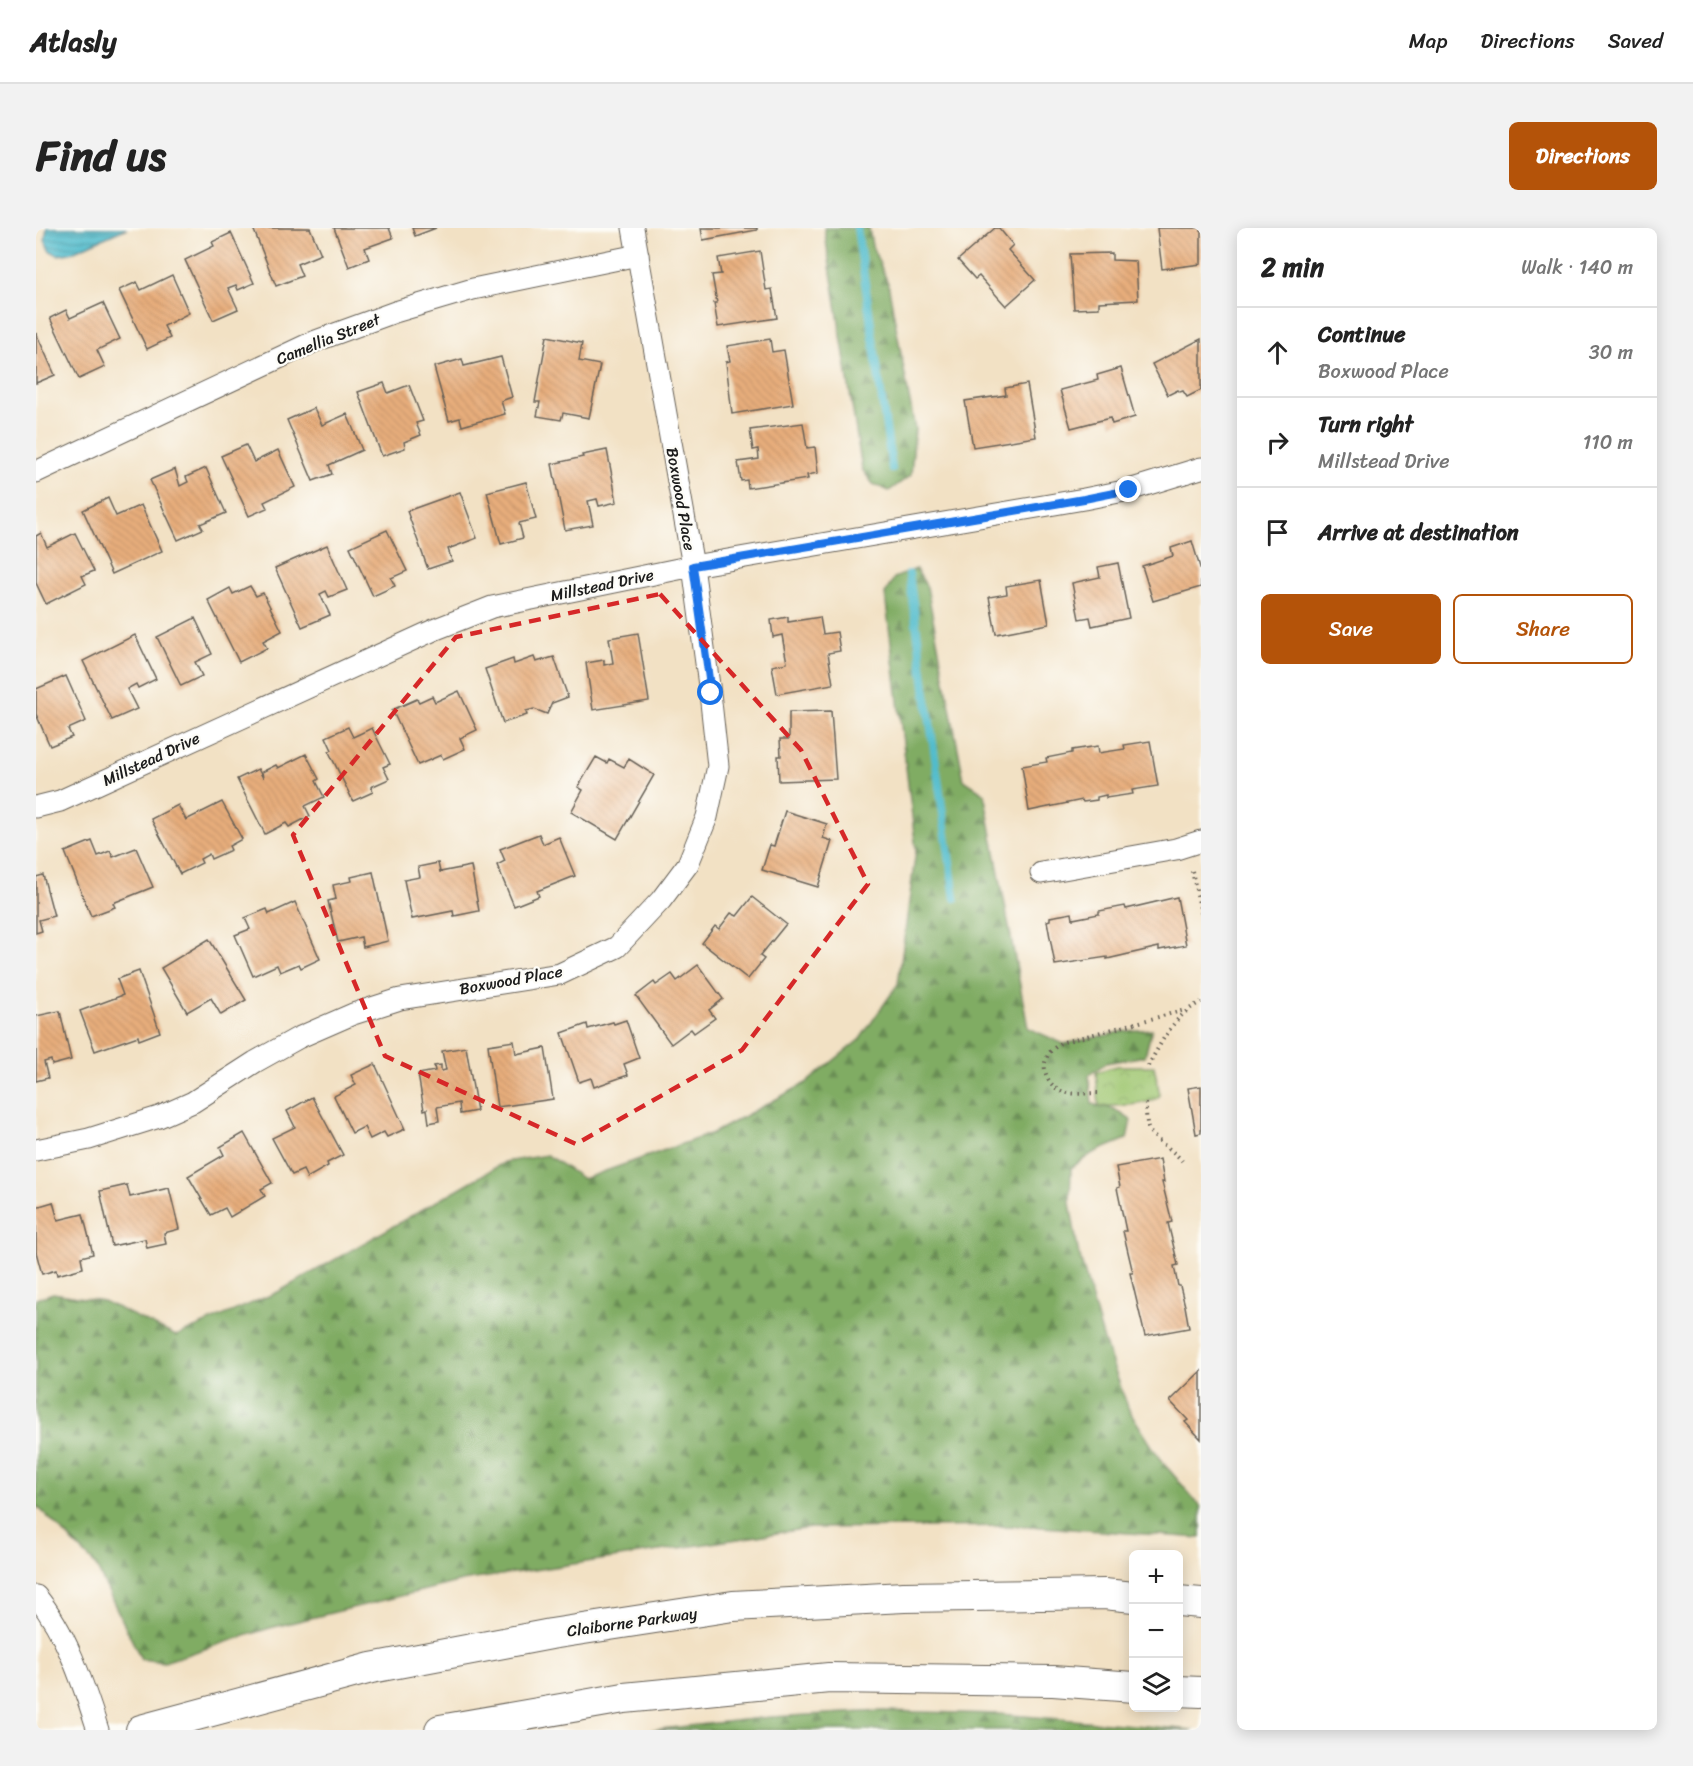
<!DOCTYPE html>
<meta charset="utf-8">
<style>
:root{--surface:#fff;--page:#f2f2f2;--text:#222;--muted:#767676;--line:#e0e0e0;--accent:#b45309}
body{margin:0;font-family:Sriracha,sans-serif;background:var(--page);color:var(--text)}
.controls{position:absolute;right:18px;bottom:18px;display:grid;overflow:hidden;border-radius:9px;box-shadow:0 3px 15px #0003}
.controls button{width:54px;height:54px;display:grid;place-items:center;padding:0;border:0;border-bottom:2px solid var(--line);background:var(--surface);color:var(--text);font:30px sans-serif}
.stop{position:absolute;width:18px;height:18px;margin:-14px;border:4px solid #1a73e8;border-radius:50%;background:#fff}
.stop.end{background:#1a73e8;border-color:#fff;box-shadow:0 2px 6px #0008}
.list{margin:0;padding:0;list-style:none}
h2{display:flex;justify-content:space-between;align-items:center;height:78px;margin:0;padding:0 24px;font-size:26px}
h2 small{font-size:20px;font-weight:400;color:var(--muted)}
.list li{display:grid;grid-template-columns:39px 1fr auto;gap:18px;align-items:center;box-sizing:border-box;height:90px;padding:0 24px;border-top:2px solid var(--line)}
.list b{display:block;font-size:22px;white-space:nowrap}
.list p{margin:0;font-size:20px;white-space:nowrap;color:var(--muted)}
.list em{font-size:20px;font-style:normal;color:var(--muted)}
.actions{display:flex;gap:12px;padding:18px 24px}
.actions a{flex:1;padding:14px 0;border:2px solid var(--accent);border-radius:9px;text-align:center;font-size:21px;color:var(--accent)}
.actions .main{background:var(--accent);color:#fff}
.icon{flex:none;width:33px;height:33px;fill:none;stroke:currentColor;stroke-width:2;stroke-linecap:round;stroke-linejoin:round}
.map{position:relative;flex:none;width:1165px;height:1502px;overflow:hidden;border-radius:9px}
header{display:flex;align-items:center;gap:36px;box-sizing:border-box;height:84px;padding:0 30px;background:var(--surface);border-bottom:2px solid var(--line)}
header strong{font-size:28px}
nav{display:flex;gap:33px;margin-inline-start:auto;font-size:21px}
.intro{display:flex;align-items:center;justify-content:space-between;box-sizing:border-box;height:144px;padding:0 36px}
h1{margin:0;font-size:42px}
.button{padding:15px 27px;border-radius:9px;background:var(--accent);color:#fff;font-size:21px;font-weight:700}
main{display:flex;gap:36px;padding:0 36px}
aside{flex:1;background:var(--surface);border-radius:9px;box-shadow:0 3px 15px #0003}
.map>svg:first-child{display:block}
</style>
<header>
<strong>Atlasly</strong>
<nav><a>Map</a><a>Directions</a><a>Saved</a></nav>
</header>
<div class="intro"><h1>Find us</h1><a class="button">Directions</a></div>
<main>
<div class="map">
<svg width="1165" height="1502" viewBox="0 0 1165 1502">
<defs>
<pattern id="forest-firs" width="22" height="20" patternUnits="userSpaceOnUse" patternTransform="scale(1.5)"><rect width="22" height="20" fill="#80ac64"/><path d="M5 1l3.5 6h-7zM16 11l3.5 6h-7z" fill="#688b52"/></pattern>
<pattern id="park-crowns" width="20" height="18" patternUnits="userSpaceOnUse" patternTransform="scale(1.5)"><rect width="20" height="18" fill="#a0c772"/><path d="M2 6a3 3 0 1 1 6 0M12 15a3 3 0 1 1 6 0" fill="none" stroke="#89aa62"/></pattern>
<pattern id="water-rules" width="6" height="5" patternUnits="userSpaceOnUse" patternTransform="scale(1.5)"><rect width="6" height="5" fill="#51bccc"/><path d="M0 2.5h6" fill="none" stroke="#4298a5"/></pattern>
<pattern id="building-back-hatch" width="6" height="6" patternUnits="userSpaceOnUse" patternTransform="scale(1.5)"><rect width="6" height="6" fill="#e7ad7b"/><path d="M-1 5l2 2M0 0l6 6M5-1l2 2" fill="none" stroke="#c6946a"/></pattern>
</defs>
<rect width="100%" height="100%" fill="#fdfcf7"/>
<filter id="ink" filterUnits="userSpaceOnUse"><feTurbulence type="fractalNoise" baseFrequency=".0167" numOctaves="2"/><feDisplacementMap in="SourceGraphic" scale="12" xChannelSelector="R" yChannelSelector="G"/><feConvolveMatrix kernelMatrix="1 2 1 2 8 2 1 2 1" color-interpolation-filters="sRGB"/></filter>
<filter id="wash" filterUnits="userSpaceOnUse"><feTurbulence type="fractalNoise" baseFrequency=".008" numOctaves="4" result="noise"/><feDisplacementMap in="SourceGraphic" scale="24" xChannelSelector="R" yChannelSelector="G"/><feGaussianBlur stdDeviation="1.35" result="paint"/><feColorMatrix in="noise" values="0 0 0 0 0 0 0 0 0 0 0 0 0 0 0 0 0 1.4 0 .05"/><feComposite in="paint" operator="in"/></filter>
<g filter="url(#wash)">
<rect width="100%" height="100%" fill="#f2e1c4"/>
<g fill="url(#forest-firs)" stroke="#4e6440" stroke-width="1.5">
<path d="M 788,0 L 833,0 L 836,18 L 852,55 L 879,201 L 875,247 L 853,263 L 837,256 L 826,241 Z"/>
<path d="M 880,341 L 891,359 L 928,552 L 948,565 L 992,800 L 1028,816 L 1089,803 L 1116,801 L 1109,828 L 1070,835 L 1053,847 L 1056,876 L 1078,881 L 1095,892 L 1091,911 L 1057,925 L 1035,940 L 1034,975 L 1042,1022 L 1068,1113 L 1093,1182 L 1124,1231 L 1165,1279 L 1165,1310 L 991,1298 L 774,1300 L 426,1353 L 234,1400 L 128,1434 L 105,1431 L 59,1336 L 0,1277 L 0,1071 L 17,1065 L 67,1073 L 140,1108 L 244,1063 L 469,934 L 511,927 L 547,951 L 677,905 L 770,855 L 824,811 L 862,756 L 880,622 L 849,366 L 858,350 Z"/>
<path d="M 847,1483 L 963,1486 L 1158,1502 L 615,1502 L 735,1489 Z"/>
</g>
<path fill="url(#park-crowns)" stroke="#5e7247" stroke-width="1.5" d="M 1080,838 L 1118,838 L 1124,867 C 1116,879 1078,877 1063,879 L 1060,844 Z"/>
<path fill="url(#water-rules)" stroke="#366c74" stroke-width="1.5" d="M 11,0 L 91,0 L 34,25 L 22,27 L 13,22 L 9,12 Z"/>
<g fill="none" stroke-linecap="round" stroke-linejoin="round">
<g stroke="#51bccc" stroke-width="8">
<path d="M 821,0 L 856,241"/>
<path d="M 873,346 L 919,670"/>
</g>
</g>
<g id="blocks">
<g fill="url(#building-back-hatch)">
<path d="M 217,0 L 274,0 L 285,26 L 261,36 L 266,48 L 240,58 Z"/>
<path d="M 298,0 L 353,0 L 357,10 L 329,20 L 333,31 L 313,39 Z"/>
<path d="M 376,0 L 400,0 L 379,8 Z"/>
<path d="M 665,0 L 721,0 L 721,2 L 667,12 Z"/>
<path d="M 959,0 L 963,0 L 977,17 L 972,22 L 999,52 L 970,78 L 943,48 L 939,51 L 922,32 Z"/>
<path d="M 1121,0 L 1165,0 L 1165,36 L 1126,41 Z"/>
<path d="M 195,5 L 218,55 L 202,62 L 200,57 L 192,60 L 202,81 L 177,92 L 149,32 L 178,18 L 176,14 Z"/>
<path d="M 724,23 L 730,62 L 736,61 L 741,90 L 682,99 L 678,75 L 681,75 L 676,47 L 685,46 L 682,30 Z"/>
<path d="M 1076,25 L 1076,32 L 1100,33 L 1102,72 L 1063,74 L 1063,80 L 1038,81 L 1034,26 Z"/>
<path d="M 136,47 L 153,85 L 128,98 L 134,110 L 111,121 L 83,62 L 101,54 L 105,62 Z"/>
<path d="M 67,75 L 84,111 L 61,122 L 69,139 L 43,151 L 14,90 L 30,82 L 34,90 Z"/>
<path d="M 0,105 L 19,147 L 0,155 Z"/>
<path d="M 511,108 L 546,115 L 543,133 L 564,137 L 553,190 L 527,185 L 525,192 L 501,188 L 504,174 L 499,174 Z"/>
<path d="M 734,111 L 736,124 L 748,122 L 757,176 L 696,186 L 690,134 L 694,133 L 691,118 Z"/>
<path d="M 1165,111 L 1165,162 L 1151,169 L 1147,163 L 1144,164 L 1142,162 L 1132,167 L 1116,136 Z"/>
<path d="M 465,129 L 476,169 L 465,173 L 469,186 L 426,198 L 424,190 L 413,193 L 398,139 L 426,131 L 428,138 Z"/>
<path d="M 1085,140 L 1099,189 L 1076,196 L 1074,190 L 1035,200 L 1024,162 L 1062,152 L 1061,147 Z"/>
<path d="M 348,155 L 352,165 L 373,157 L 387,193 L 380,195 L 385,207 L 368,214 L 369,220 L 346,228 L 322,164 Z"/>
<path d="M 991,156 L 1000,209 L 937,219 L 929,173 L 970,167 L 969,160 Z"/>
<path d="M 278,180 L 286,197 L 311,186 L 326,222 L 293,237 L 296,246 L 277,253 L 251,192 Z"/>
<path d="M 767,195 L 771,220 L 779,219 L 782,245 L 771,247 L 772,251 L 712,260 L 711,252 L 705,253 L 702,234 L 723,231 L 722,221 L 717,222 L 714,202 Z"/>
<path d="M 210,217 L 218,234 L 242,222 L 259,259 L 228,274 L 231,280 L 213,288 L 185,228 Z"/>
<path d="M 571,222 L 581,274 L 563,278 L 561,271 L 552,273 L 557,297 L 529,302 L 516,236 L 547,229 L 546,227 Z"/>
<path d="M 170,240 L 190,285 L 164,296 L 167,301 L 142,312 L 114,252 L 139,241 L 144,258 L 152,254 L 150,249 Z"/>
<path d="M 490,254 L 500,291 L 483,295 L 487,310 L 465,316 L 451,264 Z"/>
<path d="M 424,264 L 441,310 L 412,321 L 416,333 L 392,341 L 371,283 Z"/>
<path d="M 72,270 L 80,288 L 105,277 L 126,323 L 76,346 L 47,282 Z"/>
<path d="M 351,302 L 371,343 L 355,350 L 359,358 L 337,368 L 314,319 Z"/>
<path d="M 5,305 L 11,319 L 39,305 L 58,343 L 46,348 L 50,356 L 10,376 L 0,355 L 0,308 Z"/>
<path d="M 1156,313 L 1165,343 L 1165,359 L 1117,373 L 1106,338 L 1137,328 L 1135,320 Z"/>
<path d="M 291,317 L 311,362 L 293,369 L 290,363 L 284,366 L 294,387 L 266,399 L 239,340 Z"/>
<path d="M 1082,335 L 1093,390 L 1056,398 L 1054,389 L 1043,391 L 1036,355 L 1064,349 L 1062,339 Z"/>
<path d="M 1005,352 L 1013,396 L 960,406 L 953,369 L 971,366 L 970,358 Z"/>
<path d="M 214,358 L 220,368 L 227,365 L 246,403 L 227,413 L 231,420 L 203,434 L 172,372 L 194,360 L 197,366 Z"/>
<path d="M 752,389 L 752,394 L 784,389 L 787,406 L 801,404 L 804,423 L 792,425 L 797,456 L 741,466 L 736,438 L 751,435 L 746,407 L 737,409 L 735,392 Z"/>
<path d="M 159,390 L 176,426 L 159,434 L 166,448 L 145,458 L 121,409 Z"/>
<path d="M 602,405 L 613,473 L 557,482 L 550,435 L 568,432 L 568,437 L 577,435 L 573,410 Z"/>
<path d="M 99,407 L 120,451 L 102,460 L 100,456 L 91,461 L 101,481 L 76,492 L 47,433 Z"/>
<path d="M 498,429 L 500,434 L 518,429 L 532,469 L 516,475 L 511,486 L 498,481 L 490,483 L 491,487 L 467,495 L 449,441 L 477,431 L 478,436 Z"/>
<path d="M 30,448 L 50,493 L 32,501 L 36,509 L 14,518 L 0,486 L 0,461 Z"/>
<path d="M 423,463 L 441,502 L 424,510 L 429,521 L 407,531 L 405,527 L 382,537 L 356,482 L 381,471 L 383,474 L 396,468 L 399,474 Z"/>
<path d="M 795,483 L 800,551 L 743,553 L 742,528 L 745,528 L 744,511 L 753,511 L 753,484 Z"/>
<path d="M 312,499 L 317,509 L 336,500 L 354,536 L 347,539 L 353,551 L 335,559 L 337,564 L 317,573 L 293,524 L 296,522 L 290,509 Z"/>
<path d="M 1114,513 L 1122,558 L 1096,562 L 1097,566 L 1070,570 L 1070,567 L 1061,569 L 1061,572 L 1047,574 L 1046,572 L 993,583 L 986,538 L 1011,534 L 1010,530 L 1036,525 L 1036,522 L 1062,518 L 1063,525 L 1089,521 L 1088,517 Z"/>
<path d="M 270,526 L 283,551 L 280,553 L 288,569 L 269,578 L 274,588 L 253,599 L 250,595 L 229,606 L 201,551 L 222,541 L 227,550 L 226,544 L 240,537 L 242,540 Z"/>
<path d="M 560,529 L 571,535 L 573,531 L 588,539 L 593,531 L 618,547 L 581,611 L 535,584 L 547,562 L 542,559 Z"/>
<path d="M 186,574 L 206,611 L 193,618 L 195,622 L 175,631 L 173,626 L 164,631 L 166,635 L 144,646 L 115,591 L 142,577 L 150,592 Z"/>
<path d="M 749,583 L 791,596 L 787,610 L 796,613 L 782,659 L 726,642 L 734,617 L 738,618 Z"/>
<path d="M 503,606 L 507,616 L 523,609 L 539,648 L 501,663 L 503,668 L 478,678 L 461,637 L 469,633 L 464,621 Z"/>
<path d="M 56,613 L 62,628 L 74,623 L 77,629 L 100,620 L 117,659 L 77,675 L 79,679 L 55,688 L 29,624 Z"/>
<path d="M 402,635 L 404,644 L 435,638 L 443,683 L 418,688 L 417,683 L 376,691 L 368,652 L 384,649 L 382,639 Z"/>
<path d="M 337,644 L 352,713 L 327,719 L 325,709 L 302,714 L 292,673 L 300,671 L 297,657 L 316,653 L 315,649 Z"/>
<path d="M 7,647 L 18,688 L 3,692 L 6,703 L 0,705 L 0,649 Z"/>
<path d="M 716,669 L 750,696 L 724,728 L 728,731 L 712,751 L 666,715 L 679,698 L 683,701 L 695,685 L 701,688 Z"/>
<path d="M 1141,669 L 1150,717 L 1123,722 L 1123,719 L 1071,731 L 1071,729 L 1019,737 L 1011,693 L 1014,692 L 1014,689 L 1036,685 L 1037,691 L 1063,686 L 1063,683 L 1089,678 L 1090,681 Z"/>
<path d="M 259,674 L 284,731 L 265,740 L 263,736 L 244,744 L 241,737 L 217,748 L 199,707 L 214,701 L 209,690 L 231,681 L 233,686 Z"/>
<path d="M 173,711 L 210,772 L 185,787 L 175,770 L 151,784 L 125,740 Z"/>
<path d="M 662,737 L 687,771 L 673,782 L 679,790 L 658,805 L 655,801 L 635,816 L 600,768 L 618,754 L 620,757 L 636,746 L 641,753 Z"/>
<path d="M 103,743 L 124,804 L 103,812 L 102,808 L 59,823 L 44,783 L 87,767 L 81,751 Z"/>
<path d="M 24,783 L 35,832 L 16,837 L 15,832 L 8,834 L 12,850 L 0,853 L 0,788 Z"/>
<path d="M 590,792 L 603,830 L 588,836 L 592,847 L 558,859 L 555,850 L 543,854 L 526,805 L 551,796 L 552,801 L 577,794 L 578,796 Z"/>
<path d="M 478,813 L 480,826 L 509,820 L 517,871 L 461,879 L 452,817 Z"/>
<path d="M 430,819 L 441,883 L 424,886 L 423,875 L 401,879 L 403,893 L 393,895 L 391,881 L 388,882 L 382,846 L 399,843 L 398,838 L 405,837 L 405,843 L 410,842 L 406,823 Z"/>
<path d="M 339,836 L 369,901 L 351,909 L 348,904 L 334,911 L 328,899 L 316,905 L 298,868 L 320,857 L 315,847 Z"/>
<path d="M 1165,858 L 1165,905 L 1160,906 L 1152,860 Z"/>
<path d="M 276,869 L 307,927 L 291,935 L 292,938 L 271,950 L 267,942 L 256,947 L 236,910 L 259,899 L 251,883 Z"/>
<path d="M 208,905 L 236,955 L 225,961 L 229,968 L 194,989 L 189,980 L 175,987 L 152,948 L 188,927 L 184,919 Z"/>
<path d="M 1124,931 L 1128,954 L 1126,954 L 1136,994 L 1132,995 L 1142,1037 L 1138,1038 L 1142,1058 L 1144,1058 L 1149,1078 L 1153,1100 L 1109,1108 L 1094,1045 L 1097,1045 L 1087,1003 L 1090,1003 L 1081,960 L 1084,959 L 1080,939 Z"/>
<path d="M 91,957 L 94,969 L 133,960 L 143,1001 L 128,1005 L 130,1016 L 111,1020 L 109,1011 L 76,1018 L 64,963 Z"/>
<path d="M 17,974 L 22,992 L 47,986 L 57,1026 L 45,1029 L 47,1040 L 21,1047 L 20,1042 L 6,1046 L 0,1024 L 0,979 Z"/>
<path d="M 1165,1143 L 1165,1211 L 1149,1194 L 1152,1192 L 1134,1173 Z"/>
</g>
</g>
</g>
<g filter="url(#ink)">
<use href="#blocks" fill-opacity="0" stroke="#676157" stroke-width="1.5"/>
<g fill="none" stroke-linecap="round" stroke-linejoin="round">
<defs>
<g id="minor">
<path d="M 0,244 L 277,114 L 359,84 L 437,61 L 602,27"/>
<path d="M 0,579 L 24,573 L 400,401 L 456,379 L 657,338 L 1048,271 L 1093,262 L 1165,240"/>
<path d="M 1005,645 L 1140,621 L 1165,613"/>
<path d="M 0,922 L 53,911 L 123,889 L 157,874 L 219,834 L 262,810 L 317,786 L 364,771 L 524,746 L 581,719 L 625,672 L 652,636 L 671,589 L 682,538 L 674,465 L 657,338 L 597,0"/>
<path d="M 0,1368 C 31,1405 47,1456 62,1502"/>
</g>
<g id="secondary">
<path d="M 1142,1373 L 1165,1375"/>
<path d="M 1142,1463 L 1165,1464"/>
<path d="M 105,1502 L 335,1440 L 515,1406 L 697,1378 L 868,1369 L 1068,1366 L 1098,1369"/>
<path d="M 404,1502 L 588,1470 L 793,1450 L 1017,1453 L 1098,1459"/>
</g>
</defs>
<use href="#minor" stroke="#676157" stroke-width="23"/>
<use href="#secondary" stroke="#676157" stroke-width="32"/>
<g stroke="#676157" stroke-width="4" stroke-dasharray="1.5 4.5" stroke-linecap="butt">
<path d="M 1156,643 L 1165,685"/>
<path d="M 1112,838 C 1127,812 1137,788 1165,774"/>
<path d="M 1062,865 C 1050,865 1038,867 1027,864 C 1014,860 1004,842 1011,829 C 1013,823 1020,819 1024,815 L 1149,782"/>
<path d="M 1110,875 C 1110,883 1110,892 1112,900 C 1116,911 1137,921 1146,933"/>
</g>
<use href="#minor" stroke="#fff" stroke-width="21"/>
<use href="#secondary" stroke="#fff" stroke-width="30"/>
</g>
</g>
<g fill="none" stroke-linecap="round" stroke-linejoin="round" filter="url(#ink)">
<path stroke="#1a73e8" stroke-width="8" d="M 675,465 L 657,338 L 1048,271 L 1093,262"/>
</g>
<path fill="none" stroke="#d62828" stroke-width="4.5" stroke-dasharray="12 8" stroke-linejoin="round" d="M 624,366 L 765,522 L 832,656 L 706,822 L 540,916 L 349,828 L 257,607 L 420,409 Z"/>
<g text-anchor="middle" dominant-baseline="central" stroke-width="4.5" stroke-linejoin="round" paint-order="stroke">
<g font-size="16" fill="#1c1c1c" stroke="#fdfcf7">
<text transform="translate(292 111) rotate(-22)">Camellia Street</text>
<text transform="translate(645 271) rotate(80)">Boxwood Place</text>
<text transform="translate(566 357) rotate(-12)">Millstead Drive</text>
<text transform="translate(115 531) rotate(-25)">Millstead Drive</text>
<text transform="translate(475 752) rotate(-10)">Boxwood Place</text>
<text transform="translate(596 1394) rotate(-8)">Claiborne Parkway</text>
</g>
</g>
</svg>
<div class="controls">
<button>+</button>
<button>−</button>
<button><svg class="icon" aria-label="layers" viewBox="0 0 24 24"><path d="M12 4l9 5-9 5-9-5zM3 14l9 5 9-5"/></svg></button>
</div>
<div class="stop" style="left:675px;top:465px"></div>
<div class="stop end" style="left:1093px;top:262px"></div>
</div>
<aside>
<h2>2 min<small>Walk · 140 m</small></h2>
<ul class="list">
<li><svg class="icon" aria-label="ahead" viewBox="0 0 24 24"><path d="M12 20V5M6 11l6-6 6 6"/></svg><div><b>Continue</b><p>Boxwood Place</p></div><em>30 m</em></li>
<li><svg class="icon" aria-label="right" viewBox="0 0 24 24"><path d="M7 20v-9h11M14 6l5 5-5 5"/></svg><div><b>Turn right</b><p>Millstead Drive</p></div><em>110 m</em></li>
<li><svg class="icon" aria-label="arrive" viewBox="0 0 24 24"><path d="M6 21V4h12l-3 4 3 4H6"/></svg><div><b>Arrive at destination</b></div></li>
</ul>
<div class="actions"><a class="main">Save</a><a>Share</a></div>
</aside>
</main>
